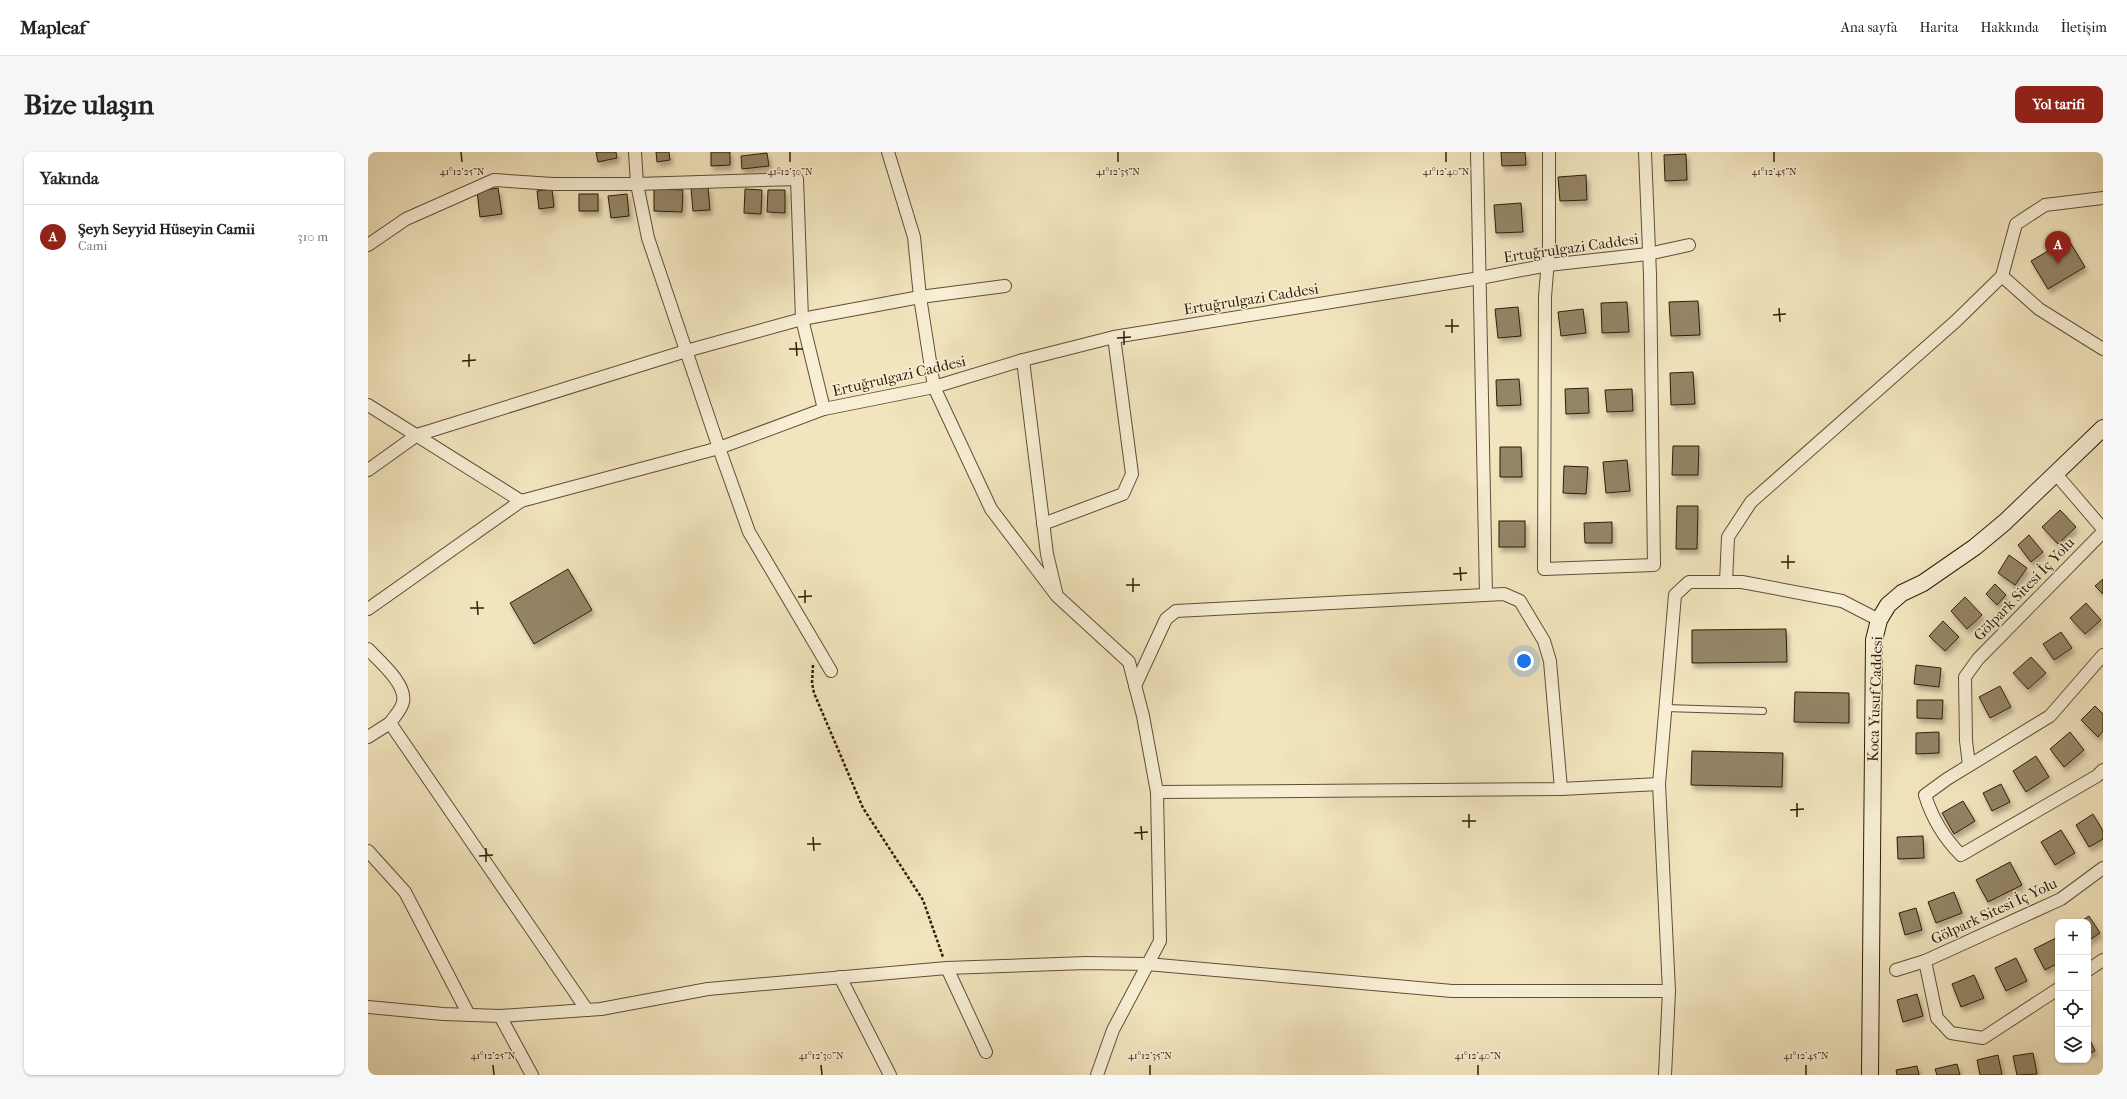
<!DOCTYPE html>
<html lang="tr">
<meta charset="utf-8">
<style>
:root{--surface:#fff;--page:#f6f6f6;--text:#222;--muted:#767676;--line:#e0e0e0;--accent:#8f2418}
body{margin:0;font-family:"IM FELL French Canon",serif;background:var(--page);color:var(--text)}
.controls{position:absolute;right:12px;bottom:12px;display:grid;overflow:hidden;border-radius:8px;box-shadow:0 1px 3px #0004}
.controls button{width:36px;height:36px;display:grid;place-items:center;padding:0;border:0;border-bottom:1px solid var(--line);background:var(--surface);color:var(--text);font:20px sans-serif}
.you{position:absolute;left:1156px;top:509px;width:14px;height:14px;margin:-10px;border:3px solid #fff;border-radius:50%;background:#1a73e8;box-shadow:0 0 0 6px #1a73e833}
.badge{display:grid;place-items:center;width:26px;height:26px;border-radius:50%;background:var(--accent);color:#fff;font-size:13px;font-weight:700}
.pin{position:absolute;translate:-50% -33px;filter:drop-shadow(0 1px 2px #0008)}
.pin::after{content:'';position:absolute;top:21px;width:14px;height:12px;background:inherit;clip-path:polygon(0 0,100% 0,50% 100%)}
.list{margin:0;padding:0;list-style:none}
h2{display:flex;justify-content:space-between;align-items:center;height:52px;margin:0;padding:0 16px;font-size:17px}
h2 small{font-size:13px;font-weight:400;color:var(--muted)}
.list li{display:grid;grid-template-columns:26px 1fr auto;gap:12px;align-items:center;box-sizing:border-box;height:64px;padding:0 16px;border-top:1px solid var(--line)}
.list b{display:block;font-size:15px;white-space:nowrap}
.list p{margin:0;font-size:13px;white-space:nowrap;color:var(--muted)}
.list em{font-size:13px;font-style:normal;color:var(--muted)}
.icon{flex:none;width:22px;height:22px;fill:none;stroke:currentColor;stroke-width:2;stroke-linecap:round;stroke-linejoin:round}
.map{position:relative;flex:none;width:1735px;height:923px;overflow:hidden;border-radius:8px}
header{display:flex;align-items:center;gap:24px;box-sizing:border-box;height:56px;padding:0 20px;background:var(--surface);border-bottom:1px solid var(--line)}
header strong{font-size:19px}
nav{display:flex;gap:22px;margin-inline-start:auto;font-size:14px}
.intro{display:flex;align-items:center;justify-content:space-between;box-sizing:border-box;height:96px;padding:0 24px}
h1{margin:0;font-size:28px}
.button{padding:10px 18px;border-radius:8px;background:var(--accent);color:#fff;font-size:14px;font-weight:700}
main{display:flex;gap:24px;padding:0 24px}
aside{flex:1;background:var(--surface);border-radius:8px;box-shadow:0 1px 3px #0004}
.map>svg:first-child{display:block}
</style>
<header>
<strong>Mapleaf</strong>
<nav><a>Ana sayfa</a><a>Harita</a><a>Hakkında</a><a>İletişim</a></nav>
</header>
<div class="intro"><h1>Bize ulaşın</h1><a class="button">Yol tarifi</a></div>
<main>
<aside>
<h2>Yakında<small></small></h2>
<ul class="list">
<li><span class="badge">A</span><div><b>Şeyh Seyyid Hüseyin Camii</b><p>Cami</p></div><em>310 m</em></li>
</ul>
</aside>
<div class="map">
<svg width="1735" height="923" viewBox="0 0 1735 923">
<defs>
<filter id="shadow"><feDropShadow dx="2.5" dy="4.5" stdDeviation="2" flood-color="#0004"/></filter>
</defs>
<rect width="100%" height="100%" fill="#f2e5be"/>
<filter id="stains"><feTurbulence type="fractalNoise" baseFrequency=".005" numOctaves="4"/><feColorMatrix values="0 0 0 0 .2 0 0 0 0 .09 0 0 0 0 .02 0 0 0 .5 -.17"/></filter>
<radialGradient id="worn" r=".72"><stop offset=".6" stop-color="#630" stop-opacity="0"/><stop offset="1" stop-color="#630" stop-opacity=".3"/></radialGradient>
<g fill="#948566" stroke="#2f1d07" filter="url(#shadow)">
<path d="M 228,0 L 248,0 L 249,6 L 230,10 Z"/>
<path d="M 288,0 L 301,0 L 302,8 L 289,10 Z"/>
<path d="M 343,0 L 362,0 L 362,13 L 343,14 Z"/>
<path d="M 1133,0 L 1157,0 L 1158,13 L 1134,14 Z"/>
<path d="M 399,1 L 401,14 L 374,17 L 373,4 Z"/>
<path d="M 1318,2 L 1319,28 L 1297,29 L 1296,3 Z"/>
<path d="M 1218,23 L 1219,48 L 1192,49 L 1190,25 Z"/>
<path d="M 340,35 L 342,58 L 325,59 L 323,36 Z"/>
<path d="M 130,36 L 134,62 L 112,65 L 109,39 Z"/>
<path d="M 184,37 L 186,55 L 171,57 L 169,39 Z"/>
<path d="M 286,37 L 315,38 L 314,60 L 286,59 Z"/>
<path d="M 377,37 L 394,38 L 393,62 L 376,61 Z"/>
<path d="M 400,38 L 417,38 L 417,61 L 399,60 Z"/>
<rect x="211" y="42" width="19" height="17"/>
<path d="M 259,42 L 261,64 L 243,66 L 240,44 Z"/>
<path d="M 1153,51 L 1155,80 L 1128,81 L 1126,53 Z"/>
<path d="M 1700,87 L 1717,115 L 1680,137 L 1663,109 Z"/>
<path d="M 1330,149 L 1332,183 L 1303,184 L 1301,150 Z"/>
<path d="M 1259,150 L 1261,180 L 1234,181 L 1233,151 Z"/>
<path d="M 1150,155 L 1153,184 L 1130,186 L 1127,157 Z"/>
<path d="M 1215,157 L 1218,181 L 1193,184 L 1190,160 Z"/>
<path d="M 1325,220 L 1327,252 L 1303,253 L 1302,221 Z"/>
<path d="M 1151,227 L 1153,253 L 1129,254 L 1128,228 Z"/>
<path d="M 1220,236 L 1221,261 L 1198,262 L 1197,237 Z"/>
<path d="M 1264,237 L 1265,259 L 1239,260 L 1237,238 Z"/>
<path d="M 1305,294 L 1331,294 L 1330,323 L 1304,323 Z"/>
<path d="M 1132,295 L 1153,295 L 1154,325 L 1132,325 Z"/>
<path d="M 1259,308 L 1262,339 L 1238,341 L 1235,310 Z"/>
<path d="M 1196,314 L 1220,315 L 1218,342 L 1195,341 Z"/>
<path d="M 1309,354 L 1330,354 L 1329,397 L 1308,397 Z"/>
<path d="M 1692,358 L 1708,375 L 1690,392 L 1674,375 Z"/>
<rect x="1131" y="369" width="26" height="26"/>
<path d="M 1244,370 L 1244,391 L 1217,391 L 1216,371 Z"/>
<path d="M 1661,383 L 1675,400 L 1663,410 L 1650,393 Z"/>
<path d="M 1641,403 L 1659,416 L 1647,433 L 1630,421 Z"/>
<path d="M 200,417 L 224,458 L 166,492 L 142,451 Z"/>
<path d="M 1735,427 L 1735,442 L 1727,434 Z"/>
<path d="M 1627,432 L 1638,443 L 1629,453 L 1618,442 Z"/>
<path d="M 1597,445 L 1614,463 L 1599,477 L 1583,459 Z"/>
<path d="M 1718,451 L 1733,468 L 1717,482 L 1702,466 Z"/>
<path d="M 1575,469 L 1591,485 L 1577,499 L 1561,484 Z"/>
<path d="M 1418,477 L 1419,510 L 1324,511 L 1324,478 Z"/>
<path d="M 1693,480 L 1704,496 L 1686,508 L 1675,492 Z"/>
<path d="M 1663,505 L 1678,521 L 1660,537 L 1645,521 Z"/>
<path d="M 1548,513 L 1573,516 L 1571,535 L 1546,532 Z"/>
<path d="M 1632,534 L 1643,555 L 1622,566 L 1611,545 Z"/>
<path d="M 1427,540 L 1481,541 L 1481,571 L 1426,570 Z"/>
<path d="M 1549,548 L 1575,548 L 1574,567 L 1549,566 Z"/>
<path d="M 1727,554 L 1735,562 L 1735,579 L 1730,585 L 1713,568 Z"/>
<path d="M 1571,580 L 1571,601 L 1548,602 L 1548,581 Z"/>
<path d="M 1702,580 L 1716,598 L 1696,615 L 1682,597 Z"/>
<path d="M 1324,599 L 1415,601 L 1414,635 L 1323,633 Z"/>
<path d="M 1668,604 L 1681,625 L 1658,640 L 1645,619 Z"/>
<path d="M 1633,632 L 1642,650 L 1624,659 L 1615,641 Z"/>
<path d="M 1595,649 L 1607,669 L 1586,682 L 1574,661 Z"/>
<path d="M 1725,662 L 1735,679 L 1735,687 L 1721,695 L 1708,673 Z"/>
<path d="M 1693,678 L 1707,701 L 1687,713 L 1673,690 Z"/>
<path d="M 1555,684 L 1556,706 L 1530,707 L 1529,685 Z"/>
<path d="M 1642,710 L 1654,733 L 1620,750 L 1608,728 Z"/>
<path d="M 1586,740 L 1594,761 L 1568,771 L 1560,750 Z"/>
<path d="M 1548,756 L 1554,778 L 1537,783 L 1531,761 Z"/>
<path d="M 1721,764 L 1732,781 L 1720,789 L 1720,770 L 1712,770 Z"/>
<path d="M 1688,786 L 1690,790 L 1690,811 L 1677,818 L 1666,797 Z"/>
<path d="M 1648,806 L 1659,829 L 1638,839 L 1627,816 Z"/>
<path d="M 1606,823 L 1616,846 L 1593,855 L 1584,832 Z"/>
<path d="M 1549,842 L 1555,864 L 1535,870 L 1529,848 Z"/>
<path d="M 1722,888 L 1727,899 L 1720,902 L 1720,889 Z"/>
<path d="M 1665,901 L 1669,922 L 1649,923 L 1645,904 Z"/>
<path d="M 1630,903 L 1634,923 L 1612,923 L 1609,908 Z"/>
<path d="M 1589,912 L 1592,923 L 1569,923 L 1567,917 Z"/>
<path d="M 1549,914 L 1551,923 L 1529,923 L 1528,918 Z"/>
</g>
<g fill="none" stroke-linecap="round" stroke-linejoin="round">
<defs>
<path id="lane" d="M 1297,556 L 1395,559"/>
<g id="street">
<path d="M 267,0 L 269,32 L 280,86 L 351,296 L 381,380 L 463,519"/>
<path d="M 520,0 L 546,85 L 552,145 L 566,235 L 623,357 L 689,444 L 761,510 L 775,564 L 789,640 L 792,789 L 745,878 L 729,923"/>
<path d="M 1109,0 L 1118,442"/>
<path d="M 1181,0 L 1181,95 L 1177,145 L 1176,417 L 1286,413 L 1282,123 L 1277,0"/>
<path d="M 1735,46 L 1677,53 L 1648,72 L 1634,124 L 1671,157 L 1735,197"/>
<path d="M 0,93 L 38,67 L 126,28 L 185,32 L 269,32 L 429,27 L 434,167 L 456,257 L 351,296 L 153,349 L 0,457"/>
<path d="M 655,208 L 679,402 L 688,440"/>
<path d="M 0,253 L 153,349"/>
<path d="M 456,257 L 566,235 L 655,208 L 746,185 L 1112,126 L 1180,113 L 1280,102 L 1321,93"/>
<path d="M 0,318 L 49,283 L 318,199 L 434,167 L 552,145 L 637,134"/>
<path d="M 1688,322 L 1735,377"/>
<path d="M 675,372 L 755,342 L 764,322 L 746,185"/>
<path d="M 1358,430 L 1360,385 L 1383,350 L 1588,169 L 1634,124"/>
<path d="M 0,497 C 11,509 39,532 35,550 C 34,557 26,565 22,571 L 219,858"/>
<path d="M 1735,503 L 1682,564 L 1579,627 L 1557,643 C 1564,666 1576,686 1593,703 L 1729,624 L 1735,618"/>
<path d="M 767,534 L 798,467 L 808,459 L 1136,442 L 1152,449 L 1176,489 L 1182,509 L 1193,637"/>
<path d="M 0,585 L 22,571"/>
<path d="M 1601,613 L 1598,589 L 1597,525 L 1610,507 L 1735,380"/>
<path d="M 789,640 L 1193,637 L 1291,632"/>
<path d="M 0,699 L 37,740 L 101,863"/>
<path d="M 579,816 L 618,900"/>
<path d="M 1528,818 L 1557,809"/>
<path d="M 1720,818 L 1735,808"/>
<path d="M 472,825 L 522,923"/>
<path d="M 1690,837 L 1615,886 L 1583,881 L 1569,866 L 1557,809 L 1693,747 L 1735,716"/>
<path d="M 0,855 L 75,862 L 132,864 L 233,857 L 340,837 L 579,816 L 718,811 L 779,812 L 1084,839 L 1301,839"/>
<path d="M 132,864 L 164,923"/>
<path d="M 1297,923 L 1301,839 L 1291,632 L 1307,443 L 1321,430 L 1374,430 L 1474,449 L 1511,468"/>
</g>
<path id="secondary" d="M 1502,923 L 1506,488 L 1511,468 L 1520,453 L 1534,441 L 1555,431 L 1607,395 L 1637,370 L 1735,276"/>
</defs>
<use href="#lane" stroke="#604f35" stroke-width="8"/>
<use href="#street" stroke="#604f35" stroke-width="14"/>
<use href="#secondary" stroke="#2f1d07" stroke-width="18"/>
<path stroke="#2f1d07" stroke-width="2.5" stroke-dasharray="3 2" stroke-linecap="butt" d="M 445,513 L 444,531 L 446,541 L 495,656 L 555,748 L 575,805"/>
<use href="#lane" stroke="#f7eed5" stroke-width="6"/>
<use href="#street" stroke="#f7eed5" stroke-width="12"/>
<use href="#secondary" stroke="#f7eed5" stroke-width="16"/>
</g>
<path fill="none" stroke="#2f1d07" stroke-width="1.5" d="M 93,0 L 94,10M 422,0 L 422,10M 750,0 L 750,10M 1078,0 L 1078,10M 1406,0 L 1406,10M 1411,156 L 1412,170M 1405,163 L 1418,162M 1084,167 L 1084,181M 1077,174 L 1091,174M 756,179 L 756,193M 749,186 L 763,185M 428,190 L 429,204M 421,197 L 435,197M 101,202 L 101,215M 94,209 L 108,208M 1420,403 L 1420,417M 1413,410 L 1427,410M 1092,415 L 1093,429M 1085,422 L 1099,421M 765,426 L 765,440M 758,433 L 772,433M 437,438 L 437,451M 430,445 L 444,444M 109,449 L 110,463M 102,456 L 116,456M 1429,651 L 1429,665M 1422,658 L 1436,657M 1101,662 L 1101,676M 1094,669 L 1108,669M 773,674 L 774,688M 766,681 L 780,680M 445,685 L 446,699M 439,692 L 453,692M 118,696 L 118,710M 111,704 L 125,703M 125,913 L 126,923M 453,913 L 454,923M 782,913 L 782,923M 1110,913 L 1110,923M 1438,913 L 1438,923"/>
<g text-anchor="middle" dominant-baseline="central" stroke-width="3" stroke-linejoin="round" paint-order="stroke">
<g font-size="15" fill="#2f1d07" stroke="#f7eed5">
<text transform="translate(1203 96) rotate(-8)">Ertuğrulgazi Caddesi</text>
<text transform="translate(883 147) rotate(-9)">Ertuğrulgazi Caddesi</text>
<text transform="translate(531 224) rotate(-13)">Ertuğrulgazi Caddesi</text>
<text transform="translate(1656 437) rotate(-46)">Gölpark Sitesi İç Yolu</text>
<text transform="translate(1507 547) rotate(-88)">Koca Yusuf Caddesi</text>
<text transform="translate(1626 759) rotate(-25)">Gölpark Sitesi İç Yolu</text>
</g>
</g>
<g font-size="10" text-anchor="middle" fill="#2f1d07" stroke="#f7eed5" stroke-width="3" stroke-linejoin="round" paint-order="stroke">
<text x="94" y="23">41°12'25"N</text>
<text x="422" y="23">41°12'30"N</text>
<text x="750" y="23">41°12'35"N</text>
<text x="1078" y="23">41°12'40"N</text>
<text x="1406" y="23">41°12'45"N</text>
<text x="125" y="907">41°12'25"N</text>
<text x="453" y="907">41°12'30"N</text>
<text x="782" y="907">41°12'35"N</text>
<text x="1110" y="907">41°12'40"N</text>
<text x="1438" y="907">41°12'45"N</text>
</g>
<rect width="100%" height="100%" filter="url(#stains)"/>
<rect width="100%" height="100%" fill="url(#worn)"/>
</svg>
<div class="controls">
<button>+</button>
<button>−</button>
<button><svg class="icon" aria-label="locate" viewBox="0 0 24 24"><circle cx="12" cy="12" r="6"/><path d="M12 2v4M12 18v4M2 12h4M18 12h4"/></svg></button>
<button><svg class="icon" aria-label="layers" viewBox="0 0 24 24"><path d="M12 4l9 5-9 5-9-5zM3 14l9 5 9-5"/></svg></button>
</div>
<div class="you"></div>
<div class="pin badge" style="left:1690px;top:112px">A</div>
</div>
</main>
